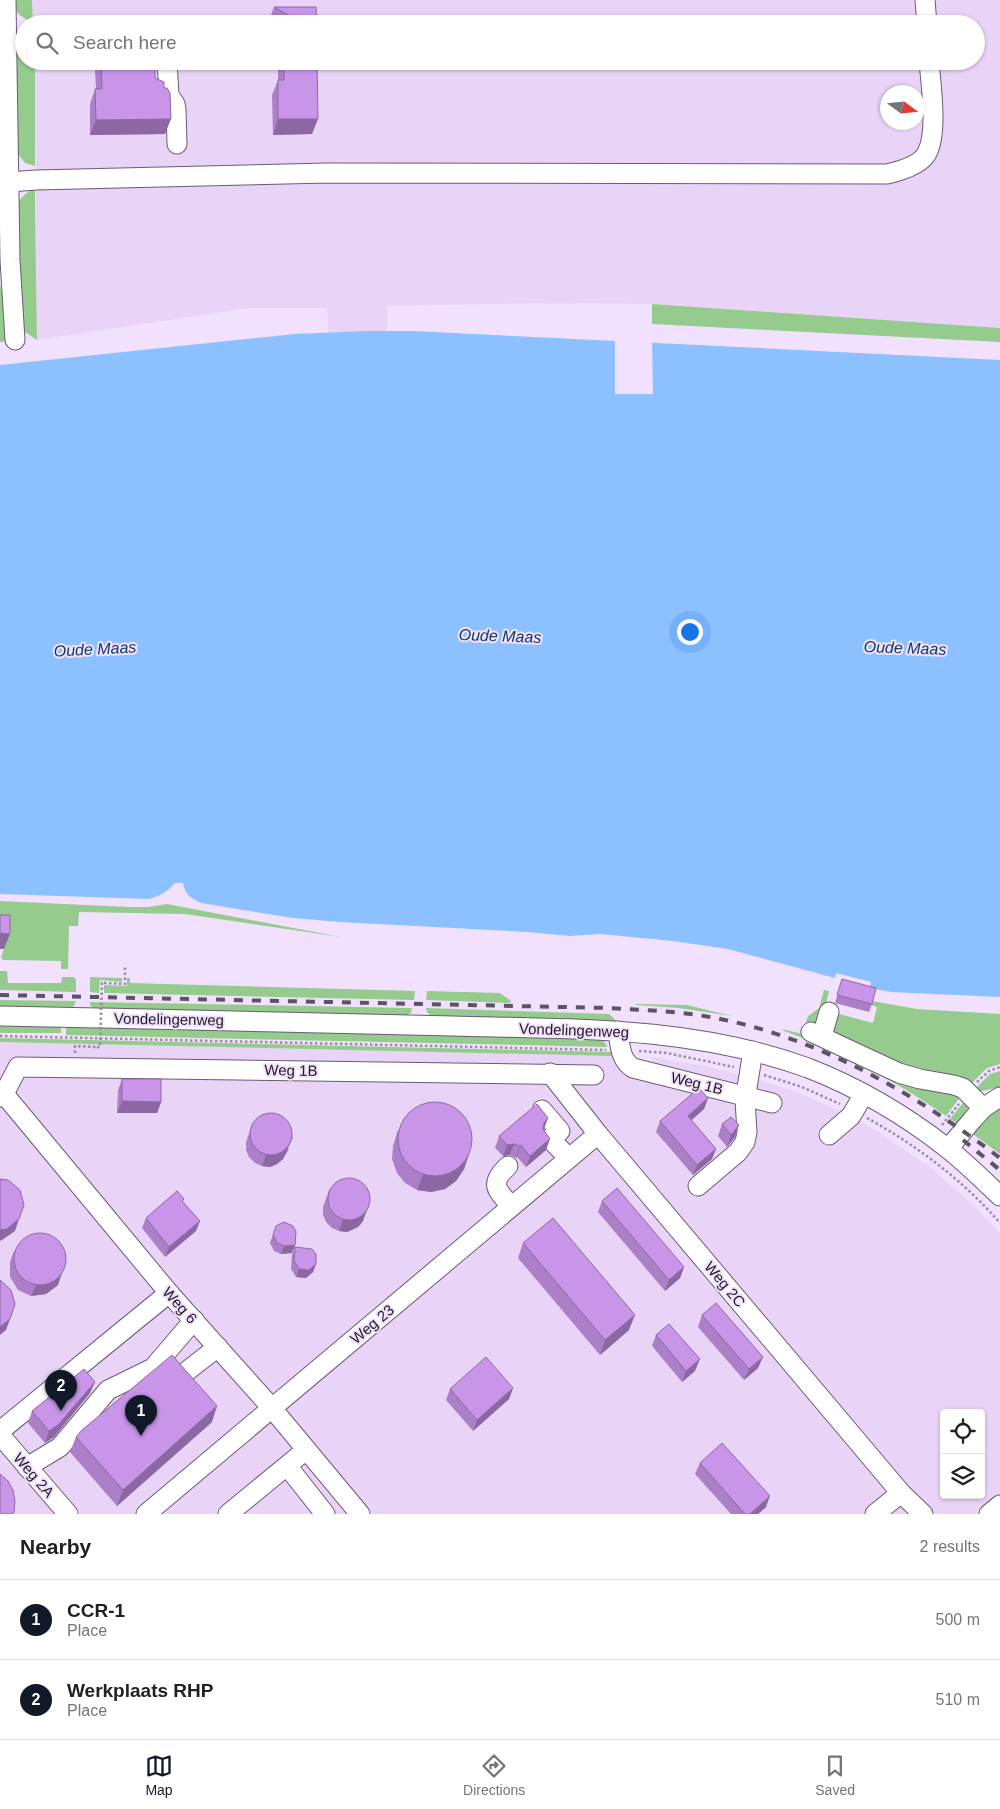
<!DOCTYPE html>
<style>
:root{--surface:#fff;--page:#f2f2f2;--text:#202124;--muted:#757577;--line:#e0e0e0;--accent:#111827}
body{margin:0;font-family:Helvetica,sans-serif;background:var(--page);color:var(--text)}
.controls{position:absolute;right:15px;bottom:15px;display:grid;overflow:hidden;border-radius:5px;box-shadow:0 1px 4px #0004}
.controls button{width:45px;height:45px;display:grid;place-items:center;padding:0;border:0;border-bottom:1px solid var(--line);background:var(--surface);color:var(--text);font:25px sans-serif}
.compass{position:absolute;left:880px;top:85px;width:45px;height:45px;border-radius:50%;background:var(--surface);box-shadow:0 1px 4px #0004;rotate:105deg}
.you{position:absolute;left:689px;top:631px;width:18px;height:18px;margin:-12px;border:4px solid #fff;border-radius:50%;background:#1a73e8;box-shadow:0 0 0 8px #1a73e833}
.badge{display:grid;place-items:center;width:32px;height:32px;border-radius:50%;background:var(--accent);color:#fff;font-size:16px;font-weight:700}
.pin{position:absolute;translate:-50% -41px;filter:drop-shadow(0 1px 2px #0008)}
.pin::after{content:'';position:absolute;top:26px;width:18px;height:15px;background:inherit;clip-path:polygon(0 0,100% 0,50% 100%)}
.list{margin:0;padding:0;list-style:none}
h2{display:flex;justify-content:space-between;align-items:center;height:65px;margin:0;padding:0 20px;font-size:21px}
h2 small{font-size:16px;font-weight:400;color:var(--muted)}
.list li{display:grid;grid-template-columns:32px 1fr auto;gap:15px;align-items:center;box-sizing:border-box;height:80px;padding:0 20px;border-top:1px solid var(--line)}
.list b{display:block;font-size:19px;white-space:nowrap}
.list p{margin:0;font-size:16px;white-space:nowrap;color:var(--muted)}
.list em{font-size:16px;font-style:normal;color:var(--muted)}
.icon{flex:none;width:28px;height:28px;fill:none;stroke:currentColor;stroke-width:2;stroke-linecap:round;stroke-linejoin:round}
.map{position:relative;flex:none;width:1000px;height:1514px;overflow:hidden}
.search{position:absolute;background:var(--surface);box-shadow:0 1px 4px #0004;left:15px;right:15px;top:15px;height:55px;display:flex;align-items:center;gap:12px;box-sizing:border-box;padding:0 18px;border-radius:28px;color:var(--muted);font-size:19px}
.sheet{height:225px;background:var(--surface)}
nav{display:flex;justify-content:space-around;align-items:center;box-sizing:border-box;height:70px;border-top:1px solid var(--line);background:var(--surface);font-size:14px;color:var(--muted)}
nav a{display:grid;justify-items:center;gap:2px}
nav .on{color:var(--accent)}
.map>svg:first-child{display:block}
</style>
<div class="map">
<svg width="1000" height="1514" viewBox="0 0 1000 1514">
<rect width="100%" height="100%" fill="#f2e1fe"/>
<g fill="#e9d4f8" fill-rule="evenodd">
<path d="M 32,0 L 1000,0 L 1000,328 L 652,304 L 557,303 L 387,306 L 388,397 L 332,398 L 327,308 L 248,308 L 37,340 L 35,61 L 976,61 L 976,24 L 33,24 ZM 888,92 L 918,92 L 918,122 L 888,122 Z"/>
<path d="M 0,1042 L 612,1056 L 617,1067 L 623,1071 L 652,1064 L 652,1057 L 710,1067 L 759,1080 L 794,1091 L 836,1109 L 872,1128 L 930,1167 L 969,1201 L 1000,1233 L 1000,1514 L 0,1514 ZM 944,1413 L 981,1413 L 981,1495 L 944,1495 Z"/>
</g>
<g fill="#95cc8d">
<path d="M 15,0 L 32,0 L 33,22 C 20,16 15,15 15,0 Z"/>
<path d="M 24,40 L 24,61 L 35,61 L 35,166 L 25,163 L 17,153 L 15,41 Z"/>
<path d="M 35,188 L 35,203 L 37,340 L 22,330 L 17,206 C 20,197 27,192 35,188 Z"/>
<path d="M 0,284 L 10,341 L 0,342 Z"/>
<path d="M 652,304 L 1000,328 L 1000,342 L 652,324 Z"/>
<path d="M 0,901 L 129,907 L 148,907 L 167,904 L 341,937 L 185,914 L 79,912 L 78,926 L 69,926 L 68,969 L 61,969 L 61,961 L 3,960 L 1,957 L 4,949 L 4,931 L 0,931 Z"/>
<path d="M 0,971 L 7,971 L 8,983 L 61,983 L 62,977 L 74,977 L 76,980 L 76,992 L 0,990 Z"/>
<path d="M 90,977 L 122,978 L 122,982 L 100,980 L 99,993 L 90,992 Z"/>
<path d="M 127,978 L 130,978 L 130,983 L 415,991 L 414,1000 L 104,993 L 104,985 L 127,986 Z"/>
<path d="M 824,990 L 829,991 L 821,1023 L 816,1028 L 964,1092 L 946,1116 C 895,1081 842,1051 784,1031 L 782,1029 L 802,1034 L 808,1016 L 819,1008 Z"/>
<path d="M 427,991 L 500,993 L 511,1001 L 510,1003 L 426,1000 Z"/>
<path d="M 0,1000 L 76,1001 L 74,1006 L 69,1009 L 0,1008 Z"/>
<path d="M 872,1001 L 917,1009 L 1000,1014 L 1000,1064 L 987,1068 L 969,1086 L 921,1074 L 833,1038 L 832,1012 L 873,1023 L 877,1007 L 871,1005 Z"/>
<path d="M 90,1002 L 412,1008 L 411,1013 L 406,1016 L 95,1010 L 90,1005 Z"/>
<path d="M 635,1004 L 687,1005 L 732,1016 L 679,1008 L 636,1005 Z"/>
<path d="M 426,1008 L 609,1014 L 619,1023 L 433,1017 L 427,1012 Z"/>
<path d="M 0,1023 L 61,1026 L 61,1033 L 0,1033 Z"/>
<path d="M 66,1025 L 599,1037 L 607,1045 L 606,1047 L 66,1035 Z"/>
<path d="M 0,1038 L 612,1052 L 613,1059 L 612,1056 L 0,1042 Z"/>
<path d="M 1000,1071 L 1000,1087 L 982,1091 L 974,1090 L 990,1074 Z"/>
<path d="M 968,1097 C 970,1109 966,1115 958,1124 L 950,1119 Z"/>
<path d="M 1000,1105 L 1000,1154 L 973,1134 L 980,1121 Z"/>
</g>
<path fill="#8dc0fe" d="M 366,331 L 413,331 L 1000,360 L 1000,997 L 891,992 L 870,988 L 871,982 L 836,973 L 835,978 L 728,949 L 673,941 L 600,934 L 570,936 L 527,932 L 340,922 L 293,918 L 201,903 C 191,898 185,895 183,883 L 175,883 C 167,892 160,896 149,899 L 0,894 L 0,365 L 295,334 Z"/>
<path fill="#f2e1fe" d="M 615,339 L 652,340 L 653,394 L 615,394 Z"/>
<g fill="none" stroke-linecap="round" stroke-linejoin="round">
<defs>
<g id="minor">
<path d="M 6,0 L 10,260 L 15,340"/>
<path d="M 925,0 L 927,24"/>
<path d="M 167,61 L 169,95 L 175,104 L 176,109 L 177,144"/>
<path d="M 9,182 L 36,180 L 327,173 L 887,174 C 900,171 921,165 927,153 C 938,132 931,86 929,61"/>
<path d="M 0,1016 L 98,1018"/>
<path d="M 103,1018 C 220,1021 336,1023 453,1026 C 575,1029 692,1026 808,1068 C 857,1087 906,1116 947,1148 C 966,1163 983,1180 1000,1196"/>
<path d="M 618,1031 C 620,1045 620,1060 633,1068 L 772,1103"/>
<path d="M 811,1032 L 899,1073 L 920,1079 L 954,1085 L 963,1088 L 983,1108 L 1000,1097"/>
<path d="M 822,1036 L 829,1012"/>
<path d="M 550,1073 L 598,1134 L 901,1493 L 923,1514"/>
<path d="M 4,1094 L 169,1293 L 271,1407 L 360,1514"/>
<path d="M 0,1097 L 4,1094 L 18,1067 L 594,1075"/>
<path d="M 542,1110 L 560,1131 L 550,1139 L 569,1158"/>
<path d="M 829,1135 L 851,1116 L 864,1094"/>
<path d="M 948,1149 L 973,1119 L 983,1108"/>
<path d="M 508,1166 C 489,1184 496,1189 511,1206"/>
<path d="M 698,1186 L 738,1152 L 745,1142 L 747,1132 L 745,1100 L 753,1051"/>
<path d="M 187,1371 L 218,1347"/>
<path d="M 0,1431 L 169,1293"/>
<path d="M 0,1435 L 68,1514"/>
<path d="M 27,1467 L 60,1447 L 108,1390 L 153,1368 L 194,1320"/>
<path d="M 288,1467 L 325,1514"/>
<path d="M 146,1514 L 598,1134"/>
<path d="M 228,1514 L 306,1450"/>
<path d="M 875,1514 L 901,1493"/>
<path d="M 989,1514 L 1000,1505"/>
</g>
</defs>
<use href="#minor" stroke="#6a5b74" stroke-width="21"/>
<g stroke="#998da2" stroke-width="2.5" stroke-dasharray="2.5 2.5" stroke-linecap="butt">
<path d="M 104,983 L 125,984 L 125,965"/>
<path d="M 0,1036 L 606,1050"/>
<path d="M 639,1051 L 667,1053 L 734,1067"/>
<path d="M 75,1053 L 75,1046 L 97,1047"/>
<path d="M 764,1075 L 802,1087 L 840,1104"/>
<path d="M 977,1082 L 989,1071 L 1000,1067"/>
<path d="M 867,1118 C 916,1145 964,1181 1000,1223"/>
<path d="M 942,1125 L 959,1104"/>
</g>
<use href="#minor" stroke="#fff" stroke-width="19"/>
<g stroke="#5c5363" stroke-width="4" stroke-dasharray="9 9" stroke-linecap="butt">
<path d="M 0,995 L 609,1008 C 641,1010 673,1011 704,1016 C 813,1034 913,1092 1000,1158"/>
<path d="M 963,1140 L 1000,1170"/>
</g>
<path stroke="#998da2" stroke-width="2.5" stroke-dasharray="2.5 2.5" stroke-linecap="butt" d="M 97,1047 L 100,1047 L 102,983 L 104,983"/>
</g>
<g fill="#ac80c8">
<path d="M 274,7 L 317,24 L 270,24 L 268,23 Z"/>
<path d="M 98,61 L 155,61 L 155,78 L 165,134 L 90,135 L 90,104 L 95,89 L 96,89 L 95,70 Z"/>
<path d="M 280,61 L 317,61 L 312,134 L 273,135 L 272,95 L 278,80 L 278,66 Z"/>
<path d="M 842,979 L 872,1004 L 869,1012 L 835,1003 Z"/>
<path d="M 122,1079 L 161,1102 L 157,1113 L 117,1113 L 118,1090 Z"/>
<path d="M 708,1098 L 704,1109 L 691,1120 L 712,1159 L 693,1175 L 656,1132 L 660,1121 Z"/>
<path d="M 253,1123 L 289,1149 L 283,1159 L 277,1164 L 270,1167 L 262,1166 L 255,1163 L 249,1157 L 246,1150 L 246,1142 Z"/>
<path d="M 722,1124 L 735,1137 L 727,1147 L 718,1136 Z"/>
<path d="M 398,1130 L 469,1154 L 464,1169 L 456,1181 L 445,1189 L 431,1192 L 417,1190 L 405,1183 L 397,1173 L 392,1159 L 393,1146 Z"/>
<path d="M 544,1130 L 546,1150 L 526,1167 L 517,1157 L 516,1158 L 510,1155 L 503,1156 L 495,1148 L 499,1136 Z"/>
<path d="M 330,1188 L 363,1221 L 358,1227 L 347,1232 L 339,1231 L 332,1228 L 326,1222 L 323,1215 L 323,1207 Z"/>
<path d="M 602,1201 L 684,1267 L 680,1278 L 665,1291 L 598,1212 Z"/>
<path d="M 183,1202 L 196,1231 L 165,1257 L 142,1228 L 146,1218 Z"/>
<path d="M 276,1226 L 295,1245 L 292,1253 L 281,1254 L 274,1251 L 270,1243 Z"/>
<path d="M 523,1243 L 629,1330 L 600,1355 L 518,1258 Z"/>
<path d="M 295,1247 L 316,1264 L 313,1272 L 306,1278 L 296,1277 L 291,1269 L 292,1255 Z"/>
<path d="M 14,1251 L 58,1285 L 46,1294 L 31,1296 L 18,1290 L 10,1277 L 10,1262 Z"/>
<path d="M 702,1315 L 758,1368 L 744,1380 L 698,1327 Z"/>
<path d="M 656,1335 L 695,1371 L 682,1382 L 652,1346 Z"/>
<path d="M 513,1388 L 509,1399 L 473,1431 L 446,1400 L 450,1389 Z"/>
<path d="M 90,1393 L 54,1437 L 45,1443 L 28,1423 L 32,1411 Z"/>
<path d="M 212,1422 L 117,1506 L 70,1452 L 76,1437 Z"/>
<path d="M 700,1463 L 766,1507 L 758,1514 L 731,1514 L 695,1474 Z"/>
</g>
<g fill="#8c68a3">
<path d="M 171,119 L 165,134 L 90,135 L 96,120 Z"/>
<path d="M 278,119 L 318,119 L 312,134 L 273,135 Z"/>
<path d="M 0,933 L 10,934 L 4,949 L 0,949 Z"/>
<path d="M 708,1098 L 704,1109 L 684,1127 L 688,1116 Z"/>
<path d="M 122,1101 L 161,1102 L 157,1113 L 117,1113 Z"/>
<path d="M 548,1118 L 544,1129 L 540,1135 L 544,1123 Z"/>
<path d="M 739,1125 L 735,1137 L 727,1147 L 731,1135 Z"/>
<path d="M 293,1137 L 283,1159 L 277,1164 L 270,1167 L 262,1166 L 266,1155 Z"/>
<path d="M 550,1139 L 546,1150 L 526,1167 L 530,1156 Z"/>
<path d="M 514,1144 L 510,1155 L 503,1156 L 507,1145 Z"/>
<path d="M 521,1145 L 517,1157 L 516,1158 L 520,1146 Z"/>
<path d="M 716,1149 L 712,1159 L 693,1175 L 697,1165 Z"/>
<path d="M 469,1154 L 464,1169 L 456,1181 L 445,1189 L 431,1192 L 417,1190 L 423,1175 Z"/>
<path d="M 367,1210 L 363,1221 L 358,1227 L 347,1232 L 339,1231 L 343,1220 Z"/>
<path d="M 19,1219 L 15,1231 L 2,1240 L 0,1241 L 0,1230 Z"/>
<path d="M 200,1221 L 196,1231 L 165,1257 L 169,1247 Z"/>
<path d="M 295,1245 L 292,1253 L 281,1254 L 284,1246 Z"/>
<path d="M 316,1264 L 313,1272 L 306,1278 L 296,1277 L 299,1269 Z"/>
<path d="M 684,1267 L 680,1278 L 665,1291 L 669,1280 Z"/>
<path d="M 62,1273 L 58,1285 L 46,1294 L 31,1296 L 36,1285 Z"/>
<path d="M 635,1315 L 629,1330 L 600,1355 L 605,1340 Z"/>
<path d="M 10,1319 L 6,1330 L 0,1335 L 0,1327 Z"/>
<path d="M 763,1357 L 758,1368 L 744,1380 L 749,1369 Z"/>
<path d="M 700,1359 L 695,1371 L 682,1382 L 686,1371 Z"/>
<path d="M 95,1382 L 90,1393 L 54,1437 L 45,1443 L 49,1431 Z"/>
<path d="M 513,1388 L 509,1399 L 473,1431 L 477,1420 Z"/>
<path d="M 217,1406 L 212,1422 L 117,1506 L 123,1490 Z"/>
<path d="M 770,1496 L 766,1507 L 758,1514 L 750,1514 Z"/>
</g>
<g fill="#c895e9" stroke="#8c68a3">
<path d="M 274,7 L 316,7 L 317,24 L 297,24 L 297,20 Z"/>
<path d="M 101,61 L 155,61 L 155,78 L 164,82 L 164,88 L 167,88 L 170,93 L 171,119 L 96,120 L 95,89 L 102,89 Z"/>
<path d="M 284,61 L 317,61 L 318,119 L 278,119 L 278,80 L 284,80 Z"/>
<path d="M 0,915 L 10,915 L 10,934 L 0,933 Z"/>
<path d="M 842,979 L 876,988 L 872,1004 L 837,995 Z"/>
<path d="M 122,1079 L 161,1079 L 161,1102 L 122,1101 Z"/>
<path d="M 699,1088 L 708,1098 L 688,1116 L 716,1149 L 697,1165 L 660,1121 Z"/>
<circle cx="435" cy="1139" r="37"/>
<path d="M 537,1104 L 548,1118 L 544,1123 L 543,1129 L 550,1139 L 530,1156 L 521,1145 L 520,1146 L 514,1144 L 507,1145 L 499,1136 Z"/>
<circle cx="271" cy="1134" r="21"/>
<path d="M 731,1117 L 739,1125 L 731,1135 L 722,1124 Z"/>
<circle cx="349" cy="1199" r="21"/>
<path d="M 0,1179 L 8,1180 L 20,1190 L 24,1205 L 19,1219 L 7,1229 L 0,1230 Z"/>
<path d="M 617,1188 L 684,1267 L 669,1280 L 602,1201 Z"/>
<path d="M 177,1191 L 184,1199 L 182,1201 L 200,1221 L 169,1247 L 146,1218 Z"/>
<path d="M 553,1218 L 635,1315 L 605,1340 L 523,1243 Z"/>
<path d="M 284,1222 L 293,1226 L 296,1232 L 295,1245 L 284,1246 L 277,1243 L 273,1235 L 276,1226 Z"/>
<circle cx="40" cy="1259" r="26"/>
<path d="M 295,1247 L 312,1249 L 316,1254 L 316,1264 L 309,1270 L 299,1269 L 294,1261 Z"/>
<path d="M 0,1280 L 11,1290 L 15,1304 L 10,1319 L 0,1327 Z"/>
<path d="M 716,1303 L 763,1357 L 749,1369 L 702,1315 Z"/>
<path d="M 669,1324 L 700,1359 L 686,1371 L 656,1335 Z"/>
<path d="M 172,1355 L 217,1406 L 123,1490 L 76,1437 L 82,1430 Z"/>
<path d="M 486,1357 L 513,1388 L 477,1420 L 450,1389 Z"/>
<path d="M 84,1369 L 95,1382 L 58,1425 L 49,1431 L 32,1411 Z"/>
<path d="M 722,1443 L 770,1496 L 750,1514 L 745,1514 L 700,1463 Z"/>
<path d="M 0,1474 L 8,1481 L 13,1490 L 15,1501 L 14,1512 L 13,1514 L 0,1514 Z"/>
</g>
<g text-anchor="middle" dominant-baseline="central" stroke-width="4" stroke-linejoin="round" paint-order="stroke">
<g font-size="15" fill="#201a24" stroke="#f2e1fe">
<text transform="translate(169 1019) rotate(1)">Vondelingenweg</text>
<text transform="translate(574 1030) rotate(2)">Vondelingenweg</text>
<text transform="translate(291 1070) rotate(1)">Weg 1B</text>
<text transform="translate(697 1083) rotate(14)">Weg 1B</text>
<text transform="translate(725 1284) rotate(50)">Weg 2C</text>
<text transform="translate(180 1305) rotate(48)">Weg 6</text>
<text transform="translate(372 1324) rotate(-40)">Weg 23</text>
<text transform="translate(34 1475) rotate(49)">Weg 2A</text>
</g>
<g font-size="16" font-style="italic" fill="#0c3969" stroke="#f2e1fe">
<text transform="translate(500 636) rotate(2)">Oude Maas</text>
<text transform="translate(905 648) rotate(2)">Oude Maas</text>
<text transform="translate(95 649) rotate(-3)">Oude Maas</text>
</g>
</g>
</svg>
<div class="controls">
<button><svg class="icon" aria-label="locate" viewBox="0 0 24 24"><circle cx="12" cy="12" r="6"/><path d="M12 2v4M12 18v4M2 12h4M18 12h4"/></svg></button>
<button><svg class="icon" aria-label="layers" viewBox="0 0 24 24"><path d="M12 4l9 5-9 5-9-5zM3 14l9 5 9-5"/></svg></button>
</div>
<svg class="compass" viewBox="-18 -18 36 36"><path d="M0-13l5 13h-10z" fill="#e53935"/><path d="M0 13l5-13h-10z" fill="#757577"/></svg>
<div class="you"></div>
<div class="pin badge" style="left:141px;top:1436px">1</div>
<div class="pin badge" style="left:61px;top:1411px">2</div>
<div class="search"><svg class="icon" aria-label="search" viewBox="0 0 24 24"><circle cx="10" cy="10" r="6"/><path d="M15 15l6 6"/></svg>Search here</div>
</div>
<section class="sheet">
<h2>Nearby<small>2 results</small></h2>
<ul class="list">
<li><span class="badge">1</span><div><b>CCR-1</b><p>Place</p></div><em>500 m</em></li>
<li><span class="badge">2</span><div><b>Werkplaats RHP</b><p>Place</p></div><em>510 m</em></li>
</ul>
</section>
<nav>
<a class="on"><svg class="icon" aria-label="map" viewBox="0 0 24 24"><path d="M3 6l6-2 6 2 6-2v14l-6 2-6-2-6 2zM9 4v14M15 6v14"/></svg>Map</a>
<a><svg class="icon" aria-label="directions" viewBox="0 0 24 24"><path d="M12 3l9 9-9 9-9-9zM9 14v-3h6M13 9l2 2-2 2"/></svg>Directions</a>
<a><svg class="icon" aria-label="saved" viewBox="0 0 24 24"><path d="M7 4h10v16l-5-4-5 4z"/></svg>Saved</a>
</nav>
